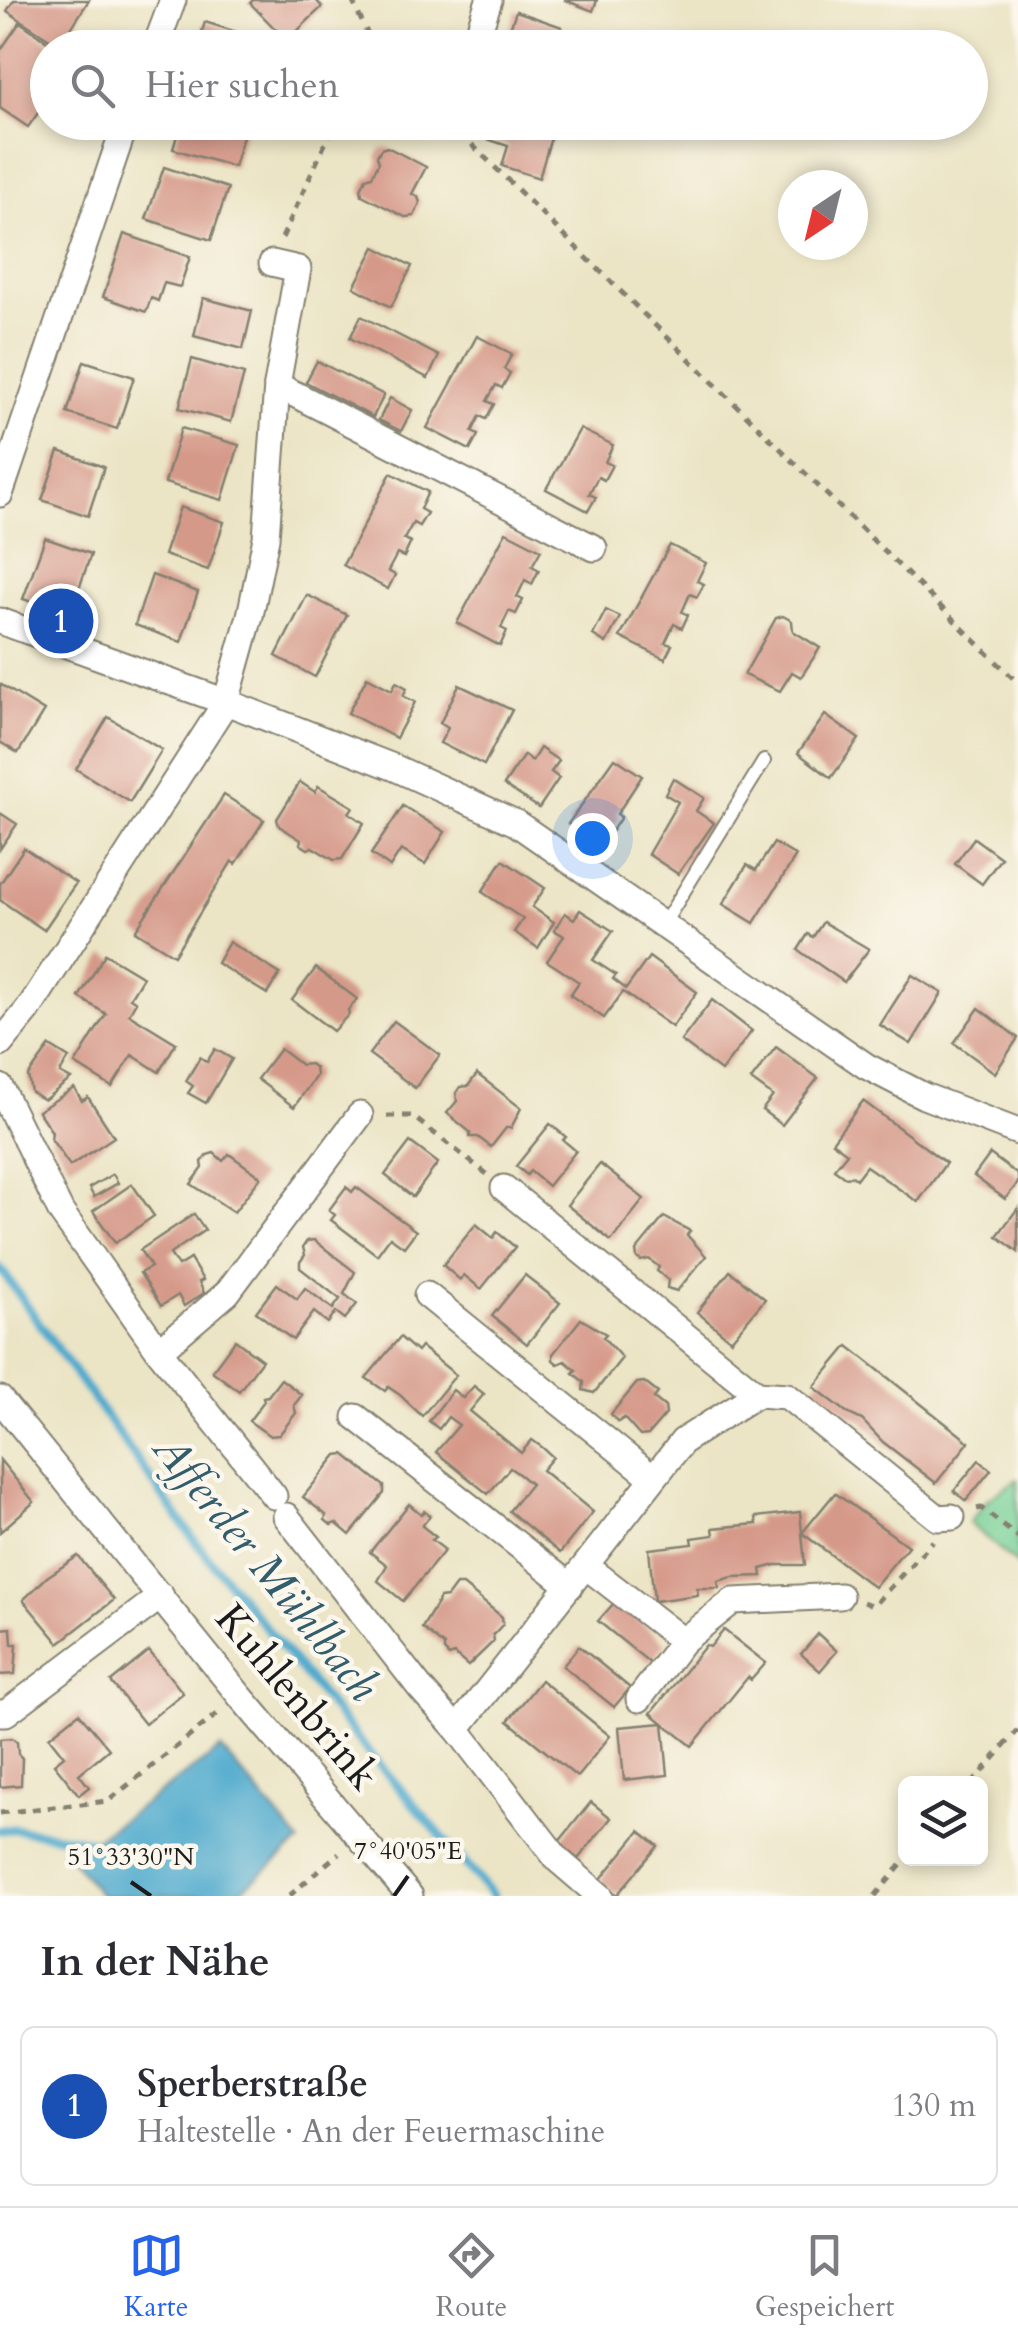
<!DOCTYPE html>
<html lang="de">
<meta charset="utf-8">
<style>
:root{--surface:#fff;--page:#f7f7f7;--text:#2b2b33;--muted:#7c7c81;--line:#e1e1e2;--accent:#2563eb}
body{margin:0;font-family:Cardo,serif;background:var(--page);color:var(--text)}
.controls{position:absolute;right:30px;bottom:30px;display:grid;overflow:hidden;border-radius:15px;box-shadow:0 5px 15px #0003}
.controls button{width:90px;height:90px;display:grid;place-items:center;padding:0;border:0;border-bottom:2px solid var(--line);background:var(--surface);color:var(--text);font:50px sans-serif}
.compass{position:absolute;left:778px;top:170px;width:90px;height:90px;border-radius:50%;background:var(--surface);box-shadow:0 5px 15px #0003;rotate:215deg}
.you{position:absolute;left:592px;top:838px;width:35px;height:35px;margin:-25px;border:8px solid #fff;border-radius:50%;background:#1a73e8;box-shadow:0 0 0 15px #1a73e833}
.badge{display:grid;place-items:center;width:65px;height:65px;border-radius:50%;background:var(--accent);color:#fff;font-size:32px;font-weight:700}
.pin{position:absolute;translate:-50% -50%;border:5px solid #fff;box-shadow:0 2px 10px #0006}
.list{margin:0;padding:0;list-style:none}
h2{display:flex;justify-content:space-between;align-items:center;height:130px;margin:0;padding:0 40px;font-size:42px}
h2 small{font-size:32px;font-weight:400;color:var(--muted)}
.list li{display:grid;grid-template-columns:65px 1fr auto;gap:30px;align-items:center;box-sizing:border-box;height:160px;margin:0 20px 20px;padding:0 20px;border:2px solid var(--line);border-radius:15px}
.list b{display:block;font-size:38px;white-space:nowrap}
.list p{margin:0;font-size:32px;white-space:nowrap;color:var(--muted)}
.list em{font-size:32px;font-style:normal;color:var(--muted)}
.icon{flex:none;width:55px;height:55px;fill:none;stroke:currentColor;stroke-width:2;stroke-linecap:round;stroke-linejoin:round}
.map{position:relative;flex:none;width:1018px;height:1896px;overflow:hidden}
.search{position:absolute;background:var(--surface);box-shadow:0 5px 15px #0003;left:30px;right:30px;top:30px;height:110px;display:flex;align-items:center;gap:25px;box-sizing:border-box;padding:0 35px;border-radius:55px;color:var(--muted);font-size:38px}
.sheet{height:310px;background:var(--surface)}
nav{display:flex;justify-content:space-around;align-items:center;box-sizing:border-box;height:140px;border-top:2px solid var(--line);background:var(--surface);font-size:28px;color:var(--muted)}
nav a{display:grid;justify-items:center;gap:5px}
nav .on{color:var(--accent)}
.map>svg:first-child{display:block}
</style>
<div class="map">
<svg width="1018" height="1896" viewBox="0 0 1018 1896">
<rect width="100%" height="100%" fill="#fbf7ec"/>
<filter id="ink" filterUnits="userSpaceOnUse"><feTurbulence type="fractalNoise" baseFrequency=".01" numOctaves="2"/><feDisplacementMap in="SourceGraphic" scale="20" xChannelSelector="R" yChannelSelector="G"/><feConvolveMatrix kernelMatrix="1 2 1 2 8 2 1 2 1" color-interpolation-filters="sRGB"/></filter>
<filter id="wash" filterUnits="userSpaceOnUse"><feTurbulence type="fractalNoise" baseFrequency=".0048" numOctaves="4" result="noise"/><feDisplacementMap in="SourceGraphic" scale="40" xChannelSelector="R" yChannelSelector="G"/><feGaussianBlur stdDeviation="2.25" result="paint"/><feColorMatrix in="noise" values="0 0 0 0 0 0 0 0 0 0 0 0 0 0 0 0 0 1.4 0 .05"/><feComposite in="paint" operator="in"/></filter>
<g filter="url(#wash)">
<rect width="100%" height="100%" fill="#ebe4c5"/>
<path fill="#7ad298" stroke="#4b775a" stroke-width="2.5" d="M 1018,1479 L 1018,1565 L 969,1523 L 988,1499 Z"/>
<path fill="#4faacd" stroke="#366374" stroke-width="2.5" d="M 221,1749 L 300,1842 L 234,1896 L 101,1896 L 63,1849 L 92,1841 Z"/>
<g fill="none" stroke-linecap="round" stroke-linejoin="round">
<g stroke="#4faacd" stroke-width="9">
<path d="M 0,1268 L 197,1544 L 359,1741 L 493,1896"/>
<path d="M 0,1830 L 14,1829 L 92,1841"/>
</g>
</g>
<g id="blocks">
<g fill="#d59989">
<path d="M 14,0 L 89,0 L 60,46 L 7,11 Z"/>
<path d="M 253,0 L 316,0 L 322,7 L 287,41 L 250,3 Z"/>
<path d="M 564,0 L 597,0 L 593,11 Z"/>
<path d="M 516,11 L 562,27 L 555,48 L 503,48 Z"/>
<path d="M 20,22 L 57,48 L 48,48 L 48,99 L 28,127 L 0,108 L 0,51 Z"/>
<path d="M 205,22 L 246,35 L 242,48 L 197,48 Z"/>
<path d="M 181,122 L 247,122 L 234,167 L 173,149 Z"/>
<path d="M 489,122 L 542,122 L 540,130 L 552,134 L 539,178 L 502,166 L 508,146 L 484,138 Z"/>
<path d="M 387,147 L 426,167 L 412,194 L 418,197 L 420,203 L 414,216 L 405,217 L 362,195 L 361,189 L 366,178 L 372,176 L 379,162 L 377,156 L 381,149 Z"/>
<path d="M 164,167 L 228,188 L 211,240 L 146,219 Z"/>
<path d="M 124,234 L 190,257 L 180,287 L 164,283 L 158,301 L 151,298 L 146,312 L 103,297 Z"/>
<path d="M 375,247 L 412,266 L 391,307 L 354,287 Z"/>
<path d="M 203,298 L 252,311 L 243,349 L 194,336 Z"/>
<path d="M 361,316 L 439,356 L 428,378 L 350,338 Z"/>
<path d="M 477,336 L 512,354 L 504,369 L 510,373 L 502,388 L 496,385 L 487,401 L 494,404 L 486,419 L 480,416 L 472,432 L 478,435 L 470,450 L 427,428 Z"/>
<path d="M 192,359 L 244,374 L 231,422 L 179,408 Z"/>
<path d="M 84,361 L 134,377 L 117,429 L 67,413 Z"/>
<path d="M 317,361 L 384,395 L 373,417 L 306,382 Z"/>
<path d="M 390,398 L 412,410 L 401,431 L 379,420 Z"/>
<path d="M 181,428 L 239,445 L 222,500 L 165,483 Z"/>
<path d="M 580,429 L 613,445 L 605,462 L 612,465 L 604,480 L 598,477 L 589,494 L 596,497 L 588,511 L 546,489 Z"/>
<path d="M 59,451 L 104,467 L 88,516 L 42,500 Z"/>
<path d="M 391,473 L 428,492 L 420,509 L 427,513 L 419,526 L 413,523 L 404,539 L 411,542 L 404,557 L 397,554 L 388,571 L 395,575 L 388,589 L 343,565 Z"/>
<path d="M 180,507 L 224,522 L 208,570 L 164,555 Z"/>
<path d="M 506,532 L 541,550 L 532,566 L 539,570 L 532,584 L 525,580 L 517,597 L 523,600 L 516,614 L 509,611 L 501,628 L 507,631 L 500,646 L 457,623 Z"/>
<path d="M 45,538 L 91,554 L 70,615 L 23,599 Z"/>
<path d="M 670,545 L 706,563 L 697,581 L 704,584 L 697,597 L 690,594 L 682,612 L 688,615 L 682,628 L 674,624 L 665,643 L 672,645 L 665,659 L 620,637 Z"/>
<path d="M 152,575 L 198,592 L 181,642 L 135,625 Z"/>
<path d="M 307,595 L 347,615 L 315,677 L 276,656 Z"/>
<path d="M 606,610 L 620,617 L 606,643 L 593,635 Z"/>
<path d="M 783,616 L 792,621 L 793,631 L 820,648 L 801,677 L 792,672 L 780,691 L 744,675 L 776,618 Z"/>
<path d="M 367,677 L 392,690 L 396,682 L 407,688 L 403,696 L 415,702 L 396,738 L 348,713 Z"/>
<path d="M 0,684 L 44,711 L 18,753 L 0,742 Z"/>
<path d="M 459,685 L 512,710 L 484,765 L 440,743 L 448,728 L 440,723 Z"/>
<path d="M 825,715 L 859,739 L 831,778 L 798,753 Z"/>
<path d="M 108,717 L 162,750 L 130,802 L 76,769 Z"/>
<path d="M 540,748 L 559,761 L 551,772 L 559,778 L 539,808 L 504,785 L 524,755 L 532,761 Z"/>
<path d="M 615,758 L 642,776 L 617,814 L 621,817 L 601,847 L 568,824 Z"/>
<path d="M 673,778 L 704,798 L 696,811 L 714,823 L 678,874 L 648,854 L 678,802 L 665,794 Z"/>
<path d="M 300,782 L 315,792 L 318,786 L 353,807 L 349,813 L 364,823 L 342,859 L 334,860 L 312,847 L 308,849 L 300,844 L 301,840 L 279,826 L 277,819 Z"/>
<path d="M 224,795 L 264,820 L 236,864 L 232,861 L 174,955 L 135,931 Z"/>
<path d="M 403,806 L 445,832 L 425,864 L 401,850 L 390,867 L 371,854 Z"/>
<path d="M 0,813 L 17,824 L 0,849 Z"/>
<path d="M 974,838 L 1001,858 L 982,884 L 955,864 Z"/>
<path d="M 774,843 L 796,856 L 754,923 L 723,904 L 747,865 L 756,870 Z"/>
<path d="M 24,848 L 76,883 L 44,930 L 0,900 L 0,884 Z"/>
<path d="M 503,860 L 545,888 L 532,907 L 554,922 L 538,948 L 514,932 L 523,919 L 482,892 Z"/>
<path d="M 580,910 L 613,931 L 593,960 L 616,975 L 613,979 L 626,989 L 649,957 L 697,992 L 672,1027 L 623,992 L 604,1018 L 570,995 L 579,982 L 547,961 L 564,936 L 554,930 L 565,913 L 574,919 Z"/>
<path d="M 823,922 L 869,949 L 844,982 L 798,950 L 808,934 L 813,937 Z"/>
<path d="M 229,942 L 280,974 L 267,994 L 217,963 Z"/>
<path d="M 105,954 L 143,977 L 130,998 L 136,1002 L 129,1014 L 176,1043 L 159,1072 L 132,1055 L 112,1087 L 75,1064 L 106,1014 L 79,997 Z"/>
<path d="M 316,968 L 357,999 L 348,1010 L 349,1014 L 333,1031 L 292,1000 Z"/>
<path d="M 912,975 L 942,993 L 911,1044 L 880,1025 Z"/>
<path d="M 712,1000 L 752,1031 L 721,1071 L 681,1041 Z"/>
<path d="M 979,1008 L 1018,1038 L 995,1073 L 954,1043 Z"/>
<path d="M 394,1021 L 440,1055 L 415,1088 L 369,1054 Z"/>
<path d="M 50,1046 L 69,1058 L 60,1073 L 71,1079 L 44,1100 L 31,1092 L 28,1076 Z"/>
<path d="M 776,1047 L 818,1078 L 782,1125 L 762,1110 L 773,1096 L 751,1080 Z"/>
<path d="M 215,1049 L 232,1059 L 206,1103 L 188,1093 L 193,1086 L 186,1081 L 200,1057 L 207,1062 Z"/>
<path d="M 280,1049 L 301,1065 L 310,1064 L 315,1068 L 316,1076 L 294,1107 L 257,1079 Z"/>
<path d="M 477,1074 L 521,1108 L 511,1128 L 506,1128 L 491,1147 L 478,1137 L 470,1137 L 470,1132 L 447,1113 L 457,1101 L 456,1093 L 460,1087 L 468,1086 Z"/>
<path d="M 74,1088 L 82,1101 L 88,1097 L 114,1137 L 70,1166 L 51,1139 L 52,1132 L 38,1111 Z"/>
<path d="M 863,1101 L 946,1163 L 918,1202 L 866,1166 L 856,1179 L 852,1176 L 845,1177 L 834,1169 L 847,1153 L 832,1142 Z"/>
<path d="M 550,1124 L 566,1137 L 563,1140 L 576,1151 L 548,1186 L 530,1171 L 527,1175 L 516,1166 Z"/>
<path d="M 410,1142 L 438,1163 L 413,1197 L 385,1175 Z"/>
<path d="M 214,1153 L 223,1161 L 229,1154 L 261,1177 L 234,1212 L 191,1184 L 203,1168 L 202,1162 L 207,1155 Z"/>
<path d="M 990,1154 L 1018,1175 L 1018,1183 L 1005,1199 L 974,1176 Z"/>
<path d="M 600,1164 L 644,1199 L 611,1241 L 567,1205 Z"/>
<path d="M 113,1174 L 118,1183 L 94,1197 L 89,1188 Z"/>
<path d="M 132,1184 L 154,1216 L 115,1243 L 93,1211 Z"/>
<path d="M 346,1187 L 352,1192 L 356,1187 L 416,1231 L 404,1247 L 390,1237 L 377,1255 L 331,1220 L 335,1215 L 329,1210 Z"/>
<path d="M 1018,1208 L 1018,1252 L 997,1236 Z"/>
<path d="M 194,1214 L 205,1230 L 170,1254 L 178,1266 L 190,1259 L 203,1280 L 199,1282 L 204,1293 L 184,1306 L 178,1295 L 161,1306 L 140,1273 L 151,1267 L 140,1250 Z"/>
<path d="M 664,1217 L 690,1231 L 687,1235 L 706,1256 L 677,1291 L 667,1288 L 668,1280 L 657,1271 L 659,1267 L 649,1259 L 641,1261 L 637,1258 L 636,1251 Z"/>
<path d="M 476,1224 L 493,1238 L 497,1232 L 515,1247 L 481,1289 L 464,1275 L 460,1280 L 443,1265 Z"/>
<path d="M 314,1240 L 355,1272 L 344,1294 L 357,1304 L 345,1319 L 336,1312 L 328,1323 L 314,1312 L 293,1340 L 256,1312 L 277,1284 L 297,1299 L 305,1288 L 333,1309 L 340,1299 L 300,1268 L 300,1262 L 305,1255 L 303,1247 L 307,1241 Z"/>
<path d="M 730,1271 L 765,1299 L 731,1340 L 697,1312 Z"/>
<path d="M 525,1275 L 560,1303 L 527,1344 L 492,1316 Z"/>
<path d="M 581,1319 L 606,1334 L 603,1337 L 622,1358 L 594,1393 L 583,1390 L 584,1382 L 573,1373 L 576,1370 L 565,1361 L 558,1364 L 553,1360 L 553,1354 Z"/>
<path d="M 400,1337 L 417,1352 L 421,1347 L 456,1375 L 422,1416 L 400,1395 L 388,1387 L 385,1391 L 366,1378 Z"/>
<path d="M 235,1340 L 262,1360 L 239,1391 L 212,1371 Z"/>
<path d="M 848,1346 L 969,1442 L 936,1483 L 883,1442 L 862,1420 L 849,1414 L 814,1387 Z"/>
<path d="M 281,1379 L 302,1395 L 294,1405 L 296,1413 L 279,1435 L 270,1436 L 249,1421 L 264,1401 L 263,1397 L 268,1396 Z"/>
<path d="M 644,1382 L 658,1393 L 654,1398 L 665,1407 L 666,1414 L 648,1435 L 640,1436 L 624,1418 L 618,1422 L 611,1414 L 637,1383 Z"/>
<path d="M 474,1386 L 484,1394 L 470,1411 L 521,1453 L 532,1440 L 543,1448 L 553,1457 L 542,1470 L 593,1512 L 560,1553 L 509,1511 L 531,1484 L 520,1475 L 510,1468 L 488,1494 L 436,1452 L 459,1425 L 448,1417 L 439,1429 L 429,1421 L 453,1390 L 463,1398 Z"/>
<path d="M 344,1454 L 384,1486 L 384,1493 L 350,1535 L 336,1523 L 331,1525 L 325,1520 L 326,1515 L 303,1497 L 337,1455 Z"/>
<path d="M 0,1460 L 34,1502 L 0,1532 Z"/>
<path d="M 979,1460 L 991,1470 L 966,1501 L 954,1491 Z"/>
<path d="M 835,1493 L 908,1546 L 874,1587 L 802,1533 L 805,1565 L 776,1565 L 761,1569 L 762,1576 L 733,1577 L 718,1581 L 719,1588 L 697,1588 L 698,1595 L 654,1601 L 649,1549 L 693,1544 L 692,1538 L 714,1535 L 713,1528 L 757,1524 L 756,1517 L 800,1512 L 802,1533 Z"/>
<path d="M 409,1504 L 421,1514 L 424,1511 L 430,1516 L 422,1526 L 436,1537 L 432,1540 L 445,1550 L 403,1601 L 378,1581 L 387,1565 L 370,1552 Z"/>
<path d="M 78,1556 L 114,1600 L 59,1643 L 23,1600 L 47,1577 Z"/>
<path d="M 456,1585 L 463,1585 L 502,1617 L 503,1624 L 493,1635 L 494,1641 L 468,1666 L 454,1654 L 449,1656 L 444,1651 L 444,1646 L 422,1628 L 440,1598 L 447,1597 Z"/>
<path d="M 615,1602 L 666,1643 L 650,1663 L 598,1621 Z"/>
<path d="M 11,1628 L 12,1644 L 17,1644 L 15,1674 L 0,1675 L 0,1629 Z"/>
<path d="M 724,1630 L 766,1663 L 751,1680 L 748,1677 L 692,1746 L 663,1723 L 668,1775 L 624,1780 L 619,1727 L 663,1723 L 651,1713 L 706,1645 L 710,1647 Z"/>
<path d="M 818,1634 L 837,1651 L 820,1671 L 801,1654 Z"/>
<path d="M 579,1646 L 630,1688 L 614,1707 L 563,1666 Z"/>
<path d="M 149,1651 L 183,1693 L 145,1724 L 111,1682 Z"/>
<path d="M 541,1680 L 610,1736 L 577,1777 L 508,1721 Z"/>
<path d="M 79,1713 L 109,1749 L 79,1774 L 89,1787 L 79,1795 L 54,1764 L 64,1756 L 49,1737 Z"/>
<path d="M 12,1738 L 17,1742 L 18,1754 L 22,1758 L 21,1785 L 0,1787 L 0,1739 Z"/>
<path d="M 591,1802 L 611,1818 L 578,1859 L 558,1843 Z"/>
<path d="M 640,1831 L 658,1846 L 617,1895 L 600,1880 Z"/>
</g>
</g>
</g>
<g filter="url(#ink)">
<use href="#blocks" fill-opacity="0" stroke="#848070" stroke-width="2.5"/>
<g fill="none" stroke-linecap="round" stroke-linejoin="round">
<defs>
<path id="service" d="M 663,925 L 764,761"/>
<g id="minor">
<path d="M 155,48 L 173,0"/>
<path d="M 463,48 L 478,34 L 489,0"/>
<path d="M 277,385 L 594,548"/>
<path d="M 0,494 L 126,122"/>
<path d="M 0,621 L 226,702 L 393,767 L 516,823 L 866,1066 L 924,1096 L 1018,1132"/>
<path d="M 0,1044 L 28,1010 L 226,702 L 250,616 L 266,538 L 277,385 L 298,269 L 272,263"/>
<path d="M 0,1087 L 61,1212 L 159,1351 L 227,1293 L 360,1115"/>
<path d="M 504,1188 L 757,1394 L 683,1441 L 457,1729 L 558,1860 L 600,1896"/>
<path d="M 427,1295 L 653,1478"/>
<path d="M 159,1351 L 274,1496"/>
<path d="M 757,1394 L 787,1396 L 938,1518 L 952,1517"/>
<path d="M 0,1399 L 240,1696 L 410,1896"/>
<path d="M 356,1417 L 570,1586"/>
<path d="M 286,1516 L 421,1689 L 457,1729"/>
<path d="M 586,1566 L 683,1641 L 733,1601 L 840,1596"/>
<path d="M 639,1699 L 683,1641"/>
<path d="M 0,1713 L 6,1713 L 161,1596"/>
</g>
</defs>
<use href="#service" stroke="#848070" stroke-width="16"/>
<use href="#minor" stroke="#848070" stroke-width="29"/>
<g stroke="#848070" stroke-width="5" stroke-dasharray="8 8" stroke-linecap="butt">
<path d="M 352,0 L 374,48"/>
<path d="M 449,122 L 1018,683"/>
<path d="M 282,238 L 335,122"/>
<path d="M 387,1116 L 412,1116 L 487,1174"/>
<path d="M 977,1509 L 981,1508 L 1018,1537"/>
<path d="M 863,1602 L 873,1606 L 933,1541"/>
<path d="M 972,1784 L 1018,1730"/>
<path d="M 0,1813 L 108,1801 L 220,1712"/>
<path d="M 289,1896 L 339,1853"/>
<path d="M 875,1896 L 907,1858"/>
</g>
<use href="#service" stroke="#fff" stroke-width="12"/>
<use href="#minor" stroke="#fff" stroke-width="25"/>
</g>
</g>
<path fill="none" stroke="#1c1c1c" stroke-width="4" d="M 131,1882 L 151,1896M 394,1896 L 408,1876"/>
<g text-anchor="middle" dominant-baseline="central" stroke-width="9" stroke-linejoin="round" paint-order="stroke">
<g font-size="42" fill="#1c1c1c" stroke="#fbf7ec">
<text transform="translate(297 1697) rotate(50)">Kuhlenbrink</text>
</g>
<g font-size="45" font-style="italic" fill="#335c6c" stroke="#fbf7ec">
<text transform="translate(266 1567) rotate(51)">Afferder Mühlbach</text>
</g>
</g>
<g font-size="25" text-anchor="middle" fill="#1c1c1c" stroke="#fbf7ec" stroke-width="9" stroke-linejoin="round" paint-order="stroke">
<text x="408" y="1859">7°40'05"E</text>
<text x="131" y="1865">51°33'30"N</text>
</g>
</svg>
<div class="controls">
<button><svg class="icon" aria-label="layers" viewBox="0 0 24 24"><path d="M12 4l9 5-9 5-9-5zM3 14l9 5 9-5"/></svg></button>
</div>
<svg class="compass" viewBox="-18 -18 36 36"><path d="M0-13l5 13h-10z" fill="#e53935"/><path d="M0 13l5-13h-10z" fill="#7c7c81"/></svg>
<div class="you"></div>
<div class="pin badge" style="left:61px;top:621px;background:#1a4fb4">1</div>
<div class="search"><svg class="icon" aria-label="search" viewBox="0 0 24 24"><circle cx="10" cy="10" r="6"/><path d="M15 15l6 6"/></svg>Hier suchen</div>
</div>
<section class="sheet">
<h2>In der Nähe<small></small></h2>
<ul class="list">
<li><span class="badge" style="background:#1a4fb4">1</span><div><b>Sperberstraße</b><p>Haltestelle · An der Feuermaschine</p></div><em>130 m</em></li>
</ul>
</section>
<nav>
<a class="on"><svg class="icon" aria-label="map" viewBox="0 0 24 24"><path d="M3 6l6-2 6 2 6-2v14l-6 2-6-2-6 2zM9 4v14M15 6v14"/></svg>Karte</a>
<a><svg class="icon" aria-label="directions" viewBox="0 0 24 24"><path d="M12 3l9 9-9 9-9-9zM9 14v-3h6M13 9l2 2-2 2"/></svg>Route</a>
<a><svg class="icon" aria-label="saved" viewBox="0 0 24 24"><path d="M7 4h10v16l-5-4-5 4z"/></svg>Gespeichert</a>
</nav>
